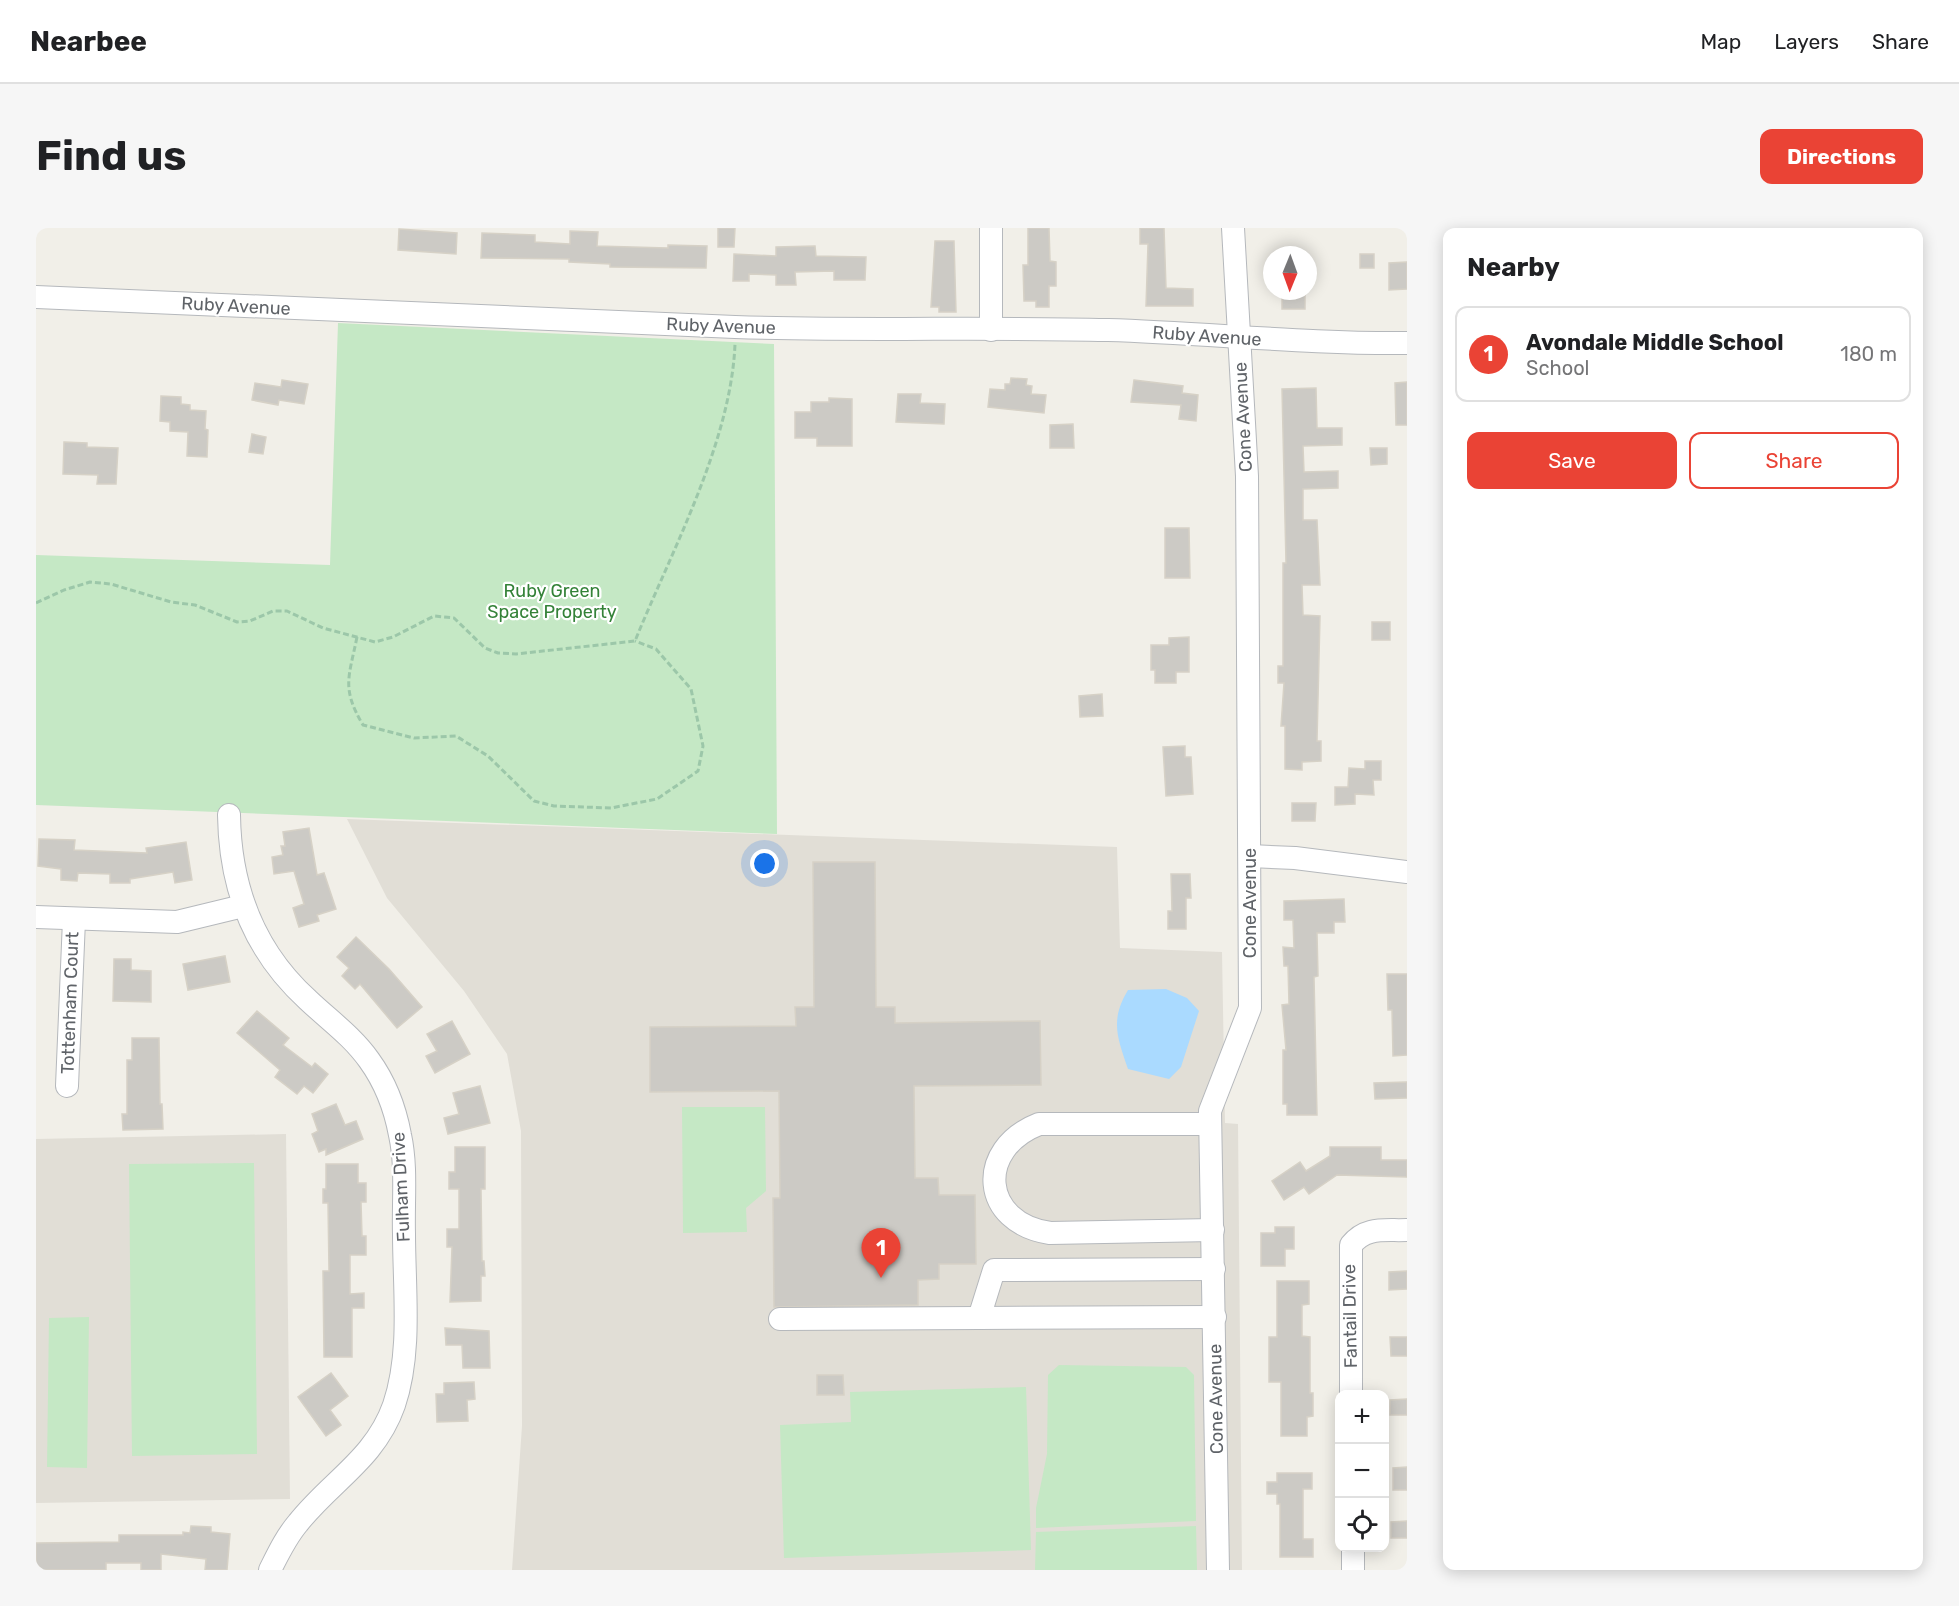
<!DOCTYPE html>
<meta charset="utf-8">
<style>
:root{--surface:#fff;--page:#f6f6f6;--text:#202124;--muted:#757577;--line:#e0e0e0;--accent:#ea4335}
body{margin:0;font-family:Rubik,sans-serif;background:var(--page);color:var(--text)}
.controls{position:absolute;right:18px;bottom:18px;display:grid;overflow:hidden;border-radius:12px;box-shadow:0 3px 15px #0003}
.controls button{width:54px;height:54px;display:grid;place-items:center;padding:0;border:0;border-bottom:2px solid var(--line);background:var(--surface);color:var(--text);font:30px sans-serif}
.compass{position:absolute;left:1227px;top:18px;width:54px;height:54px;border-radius:50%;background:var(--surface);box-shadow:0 3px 15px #0003;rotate:181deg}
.you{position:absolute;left:729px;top:636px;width:21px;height:21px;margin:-15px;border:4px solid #fff;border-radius:50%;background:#1a73e8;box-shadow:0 0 0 9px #1a73e833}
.badge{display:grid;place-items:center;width:39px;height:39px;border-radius:50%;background:var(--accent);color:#fff;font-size:20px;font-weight:700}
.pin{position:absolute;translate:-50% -50px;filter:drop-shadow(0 2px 3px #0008)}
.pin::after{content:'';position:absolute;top:32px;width:21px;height:18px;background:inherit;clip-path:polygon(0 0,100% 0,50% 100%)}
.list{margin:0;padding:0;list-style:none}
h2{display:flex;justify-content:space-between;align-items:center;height:78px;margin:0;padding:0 24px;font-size:26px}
h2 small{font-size:20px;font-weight:400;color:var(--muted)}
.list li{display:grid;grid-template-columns:39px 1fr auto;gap:18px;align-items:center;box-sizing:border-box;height:96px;margin:0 12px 12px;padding:0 12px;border:2px solid var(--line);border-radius:12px}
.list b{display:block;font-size:22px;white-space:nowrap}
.list p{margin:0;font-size:20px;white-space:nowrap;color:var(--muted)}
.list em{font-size:20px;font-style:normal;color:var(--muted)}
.actions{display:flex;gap:12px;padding:18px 24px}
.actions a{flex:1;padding:14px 0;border:2px solid var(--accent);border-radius:12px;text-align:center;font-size:21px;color:var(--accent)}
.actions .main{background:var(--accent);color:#fff}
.icon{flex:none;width:33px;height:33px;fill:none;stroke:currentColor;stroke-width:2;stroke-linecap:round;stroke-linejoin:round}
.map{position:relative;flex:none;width:1371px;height:1342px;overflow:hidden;border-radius:12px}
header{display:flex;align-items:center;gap:36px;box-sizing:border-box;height:84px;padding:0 30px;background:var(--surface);border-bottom:2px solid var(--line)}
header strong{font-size:28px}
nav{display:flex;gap:33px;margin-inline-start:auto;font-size:21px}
.intro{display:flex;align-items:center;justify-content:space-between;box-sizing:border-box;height:144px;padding:0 36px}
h1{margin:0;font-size:42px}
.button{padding:15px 27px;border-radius:12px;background:var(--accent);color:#fff;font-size:21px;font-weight:700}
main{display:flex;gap:36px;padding:0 36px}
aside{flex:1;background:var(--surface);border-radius:12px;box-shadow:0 3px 15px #0003}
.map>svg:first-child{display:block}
</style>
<header>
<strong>Nearbee</strong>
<nav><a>Map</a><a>Layers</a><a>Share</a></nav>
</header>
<div class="intro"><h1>Find us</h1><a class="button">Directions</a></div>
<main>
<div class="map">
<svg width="1371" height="1342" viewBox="0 0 1371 1342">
<rect width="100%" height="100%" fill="#f1efe8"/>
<g fill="#e1ded6">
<path d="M 311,591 L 1081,619 L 1084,720 L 1186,724 L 1189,895 L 1202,896 L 1206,1342 L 476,1342 L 486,1198 L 485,903 L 471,826 L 428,763 L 351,670 Z"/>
<path d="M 250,906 L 254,1271 L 0,1275 L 0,911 Z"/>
</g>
<g fill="#c5e8c5">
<path d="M 302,95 L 738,116 L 741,606 L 0,577 L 0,327 L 294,337 Z"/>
<path d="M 646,879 L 729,879 L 730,963 L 710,980 L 711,1004 L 647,1005 Z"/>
<path d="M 218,935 L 221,1226 L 96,1228 L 93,936 Z"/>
<path d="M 53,1089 L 51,1240 L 11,1239 L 13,1090 Z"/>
<path d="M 1023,1137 L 1150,1139 L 1158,1147 L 1160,1293 L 1000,1300 L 1000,1280 L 1011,1226 L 1012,1147 Z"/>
<path d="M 990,1159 L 995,1322 L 748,1330 L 744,1197 L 815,1194 L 814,1164 Z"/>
<path d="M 1160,1298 L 1161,1342 L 999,1342 L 1000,1304 Z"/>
</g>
<path fill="#aadaff" d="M 1130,761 L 1151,770 L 1163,783 L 1145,839 L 1133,851 L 1092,841 C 1081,809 1074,792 1092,762 Z"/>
<g fill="#cccac5" stroke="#d6d1c6" stroke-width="1.5">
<path d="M 682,0 L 699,0 L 698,19 L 682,19 Z"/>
<path d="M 992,0 L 1013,0 L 1014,33 L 1020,34 L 1020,58 L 1013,58 L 1013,79 L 1000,79 L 1000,73 L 988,73 L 987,37 L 992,37 Z"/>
<path d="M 1104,0 L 1128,0 L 1130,60 L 1157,61 L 1157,78 L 1110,78 L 1112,16 L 1104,16 Z"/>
<path d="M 363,1 L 421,5 L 420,26 L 362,22 Z"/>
<path d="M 534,3 L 562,4 L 561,18 L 632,20 L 632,17 L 671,18 L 670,40 L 574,39 L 574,36 L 533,34 L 533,31 L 445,30 L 446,5 L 499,7 L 499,14 L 534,16 Z"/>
<path d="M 899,13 L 918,13 L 920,84 L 903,84 L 903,79 L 895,79 Z"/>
<path d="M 779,18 L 780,28 L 830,29 L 829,52 L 798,52 L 798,43 L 759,44 L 760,57 L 740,57 L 740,47 L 713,46 L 713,53 L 697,53 L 698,26 L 740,28 L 740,19 Z"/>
<rect x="1324" y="26" width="14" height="14"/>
<path d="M 1371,34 L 1371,61 L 1353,62 L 1353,35 Z"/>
<rect x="1246" y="63" width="23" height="18"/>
<path d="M 975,150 L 991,151 L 990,157 L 996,158 L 995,166 L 1010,167 L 1008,185 L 952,179 L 954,161 L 969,162 L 969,156 L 974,156 Z"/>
<path d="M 246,152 L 272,156 L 268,176 L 243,172 L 242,177 L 216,172 L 219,155 L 245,159 Z"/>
<path d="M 1098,152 L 1147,158 L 1146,165 L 1162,167 L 1160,193 L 1143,191 L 1145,177 L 1095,174 Z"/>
<path d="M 1371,154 L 1371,197 L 1360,197 L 1359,155 Z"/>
<path d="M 1280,160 L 1281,200 L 1306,200 L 1306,217 L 1267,218 L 1268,244 L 1302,243 L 1302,260 L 1267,261 L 1267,292 L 1281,292 L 1284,357 L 1266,357 L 1267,387 L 1284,388 L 1281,513 L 1285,513 L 1285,533 L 1266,534 L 1266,542 L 1249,541 L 1249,498 L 1245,498 L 1248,455 L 1242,455 L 1242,438 L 1247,438 L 1247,335 L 1250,335 L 1246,161 Z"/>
<path d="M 862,166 L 885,166 L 884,175 L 909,176 L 908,196 L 860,194 Z"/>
<path d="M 125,168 L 145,169 L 145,176 L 154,177 L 154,182 L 170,183 L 169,201 L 172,202 L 171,229 L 151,228 L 152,204 L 134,203 L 134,194 L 124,193 Z"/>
<path d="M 793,170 L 816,171 L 816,218 L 781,218 L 781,210 L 759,210 L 759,184 L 775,184 L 775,174 L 793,174 Z"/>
<path d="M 1037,196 L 1038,220 L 1014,220 L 1014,197 Z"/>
<path d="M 216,206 L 230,209 L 227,226 L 213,224 Z"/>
<path d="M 28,214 L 51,215 L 51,219 L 82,220 L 80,256 L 61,256 L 62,247 L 27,246 Z"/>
<path d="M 1334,220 L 1351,220 L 1351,236 L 1335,237 Z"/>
<path d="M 1129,300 L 1153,300 L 1154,350 L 1129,350 Z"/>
<rect x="1336" y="394" width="18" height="18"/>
<path d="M 1153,409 L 1153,444 L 1140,444 L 1140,455 L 1119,455 L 1119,442 L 1115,442 L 1115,417 L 1133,417 L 1133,410 Z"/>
<path d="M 1066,466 L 1067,488 L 1044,489 L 1043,468 Z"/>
<path d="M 1149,518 L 1149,529 L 1155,529 L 1157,566 L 1130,568 L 1127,519 Z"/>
<path d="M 1329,533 L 1345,533 L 1345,552 L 1337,552 L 1338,567 L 1319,566 L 1319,576 L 1299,577 L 1299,559 L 1312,559 L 1313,540 L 1329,541 Z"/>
<path d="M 1256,575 L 1280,575 L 1279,593 L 1256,593 Z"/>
<path d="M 273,600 L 281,647 L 288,645 L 300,681 L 281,687 L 283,693 L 263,699 L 257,680 L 268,676 L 258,643 L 238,646 L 236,629 L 247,627 L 245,618 L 249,618 L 247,604 Z"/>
<path d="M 3,611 L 39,612 L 38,622 L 111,625 L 110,620 L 150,614 L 156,652 L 139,655 L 137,644 L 94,651 L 94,655 L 74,655 L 74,646 L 42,645 L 41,653 L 25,652 L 25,641 L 2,638 Z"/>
<path d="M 777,634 L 839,634 L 840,779 L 859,779 L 859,795 L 1004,793 L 1005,857 L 878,858 L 879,950 L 902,950 L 903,967 L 939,967 L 940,1036 L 903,1036 L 903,1051 L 882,1052 L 882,1077 L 738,1079 L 737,970 L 744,970 L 743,863 L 614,864 L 614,799 L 760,798 L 759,779 L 778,779 Z"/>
<path d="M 1135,646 L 1154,646 L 1155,670 L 1150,670 L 1150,701 L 1132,701 L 1132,683 L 1136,683 Z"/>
<path d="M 1308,671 L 1309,694 L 1298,694 L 1298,705 L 1281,705 L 1282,748 L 1278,749 L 1281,887 L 1251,887 L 1251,876 L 1247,876 L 1247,822 L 1250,822 L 1246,777 L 1253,776 L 1252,738 L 1248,738 L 1247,719 L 1258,720 L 1257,692 L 1248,692 L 1248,673 Z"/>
<path d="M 320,709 L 353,741 L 386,779 L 361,800 L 324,756 L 319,761 L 306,748 L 313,740 L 301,729 Z"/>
<path d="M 189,728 L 194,754 L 152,762 L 147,736 Z"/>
<path d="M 78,731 L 95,731 L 95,742 L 115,743 L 115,774 L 77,773 Z"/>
<path d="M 1351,746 L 1371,746 L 1371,827 L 1357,828 L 1356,782 L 1352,782 Z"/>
<path d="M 221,783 L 253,810 L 247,817 L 276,839 L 279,835 L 292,846 L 277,865 L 268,858 L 261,866 L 239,849 L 244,842 L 201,805 Z"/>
<path d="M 416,793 L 434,826 L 399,845 L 390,828 L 401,823 L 391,806 Z"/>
<path d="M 96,810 L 123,810 L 124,876 L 126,876 L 127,901 L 87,902 L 86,886 L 91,886 L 91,832 L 96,832 Z"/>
<path d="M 1371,854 L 1371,870 L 1339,871 L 1338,855 Z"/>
<path d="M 444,858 L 454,895 L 412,906 L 408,890 L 423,886 L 417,865 Z"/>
<path d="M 300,876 L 309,897 L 320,893 L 327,911 L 290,927 L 290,921 L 283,924 L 276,906 L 282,903 L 276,886 Z"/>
<path d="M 419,919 L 449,919 L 449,961 L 445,961 L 446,1033 L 448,1033 L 449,1048 L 445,1048 L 445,1073 L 414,1074 L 416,1019 L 411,1019 L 411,1001 L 423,1001 L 423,961 L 413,961 L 413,944 L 419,944 Z"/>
<path d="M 1294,919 L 1345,919 L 1345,932 L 1371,932 L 1371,949 L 1301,947 L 1273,966 L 1268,959 L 1248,972 L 1236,953 L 1264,934 L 1270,943 L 1294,928 Z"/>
<path d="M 290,936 L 322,936 L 322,955 L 330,955 L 330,974 L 325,974 L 326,1008 L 330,1008 L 330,1027 L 314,1027 L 314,1066 L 328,1065 L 328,1080 L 316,1080 L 316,1129 L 288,1129 L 287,1043 L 293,1043 L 292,975 L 287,975 L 287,961 L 290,961 Z"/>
<path d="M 1239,999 L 1258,999 L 1258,1021 L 1249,1021 L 1249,1038 L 1225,1038 L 1225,1005 L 1239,1005 Z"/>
<path d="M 1371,1043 L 1371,1061 L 1353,1062 L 1353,1044 Z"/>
<path d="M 1241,1053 L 1273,1053 L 1273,1076 L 1266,1077 L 1266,1108 L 1274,1109 L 1274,1165 L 1277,1165 L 1277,1188 L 1271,1189 L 1271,1208 L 1245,1208 L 1245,1154 L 1233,1154 L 1233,1109 L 1241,1109 Z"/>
<path d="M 409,1100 L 453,1103 L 454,1140 L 427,1140 L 426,1117 L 410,1117 Z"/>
<path d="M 1354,1109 L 1371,1109 L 1371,1128 L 1355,1128 Z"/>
<path d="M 295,1145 L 312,1168 L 294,1182 L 305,1197 L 290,1208 L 262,1169 Z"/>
<path d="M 781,1147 L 807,1147 L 808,1167 L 781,1167 Z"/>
<path d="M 438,1154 L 439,1171 L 431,1172 L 432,1193 L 401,1194 L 400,1166 L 408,1166 L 408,1155 Z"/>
<path d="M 1371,1171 L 1371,1187 L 1354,1187 L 1354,1172 Z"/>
<path d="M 1371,1239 L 1371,1262 L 1357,1262 L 1357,1240 Z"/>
<path d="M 1241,1245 L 1276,1245 L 1276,1261 L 1267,1261 L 1267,1311 L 1277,1311 L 1277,1329 L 1244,1329 L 1244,1276 L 1241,1276 L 1241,1266 L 1231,1266 L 1231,1254 L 1241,1254 Z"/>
<path d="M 1371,1293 L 1371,1310 L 1355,1310 L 1355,1294 Z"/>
<path d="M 155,1298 L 175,1299 L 175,1304 L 194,1306 L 191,1342 L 169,1342 L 170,1331 L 125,1326 L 125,1342 L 105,1342 L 105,1335 L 70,1335 L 70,1342 L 0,1342 L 0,1315 L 83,1314 L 83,1307 L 147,1307 L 147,1304 L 154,1305 Z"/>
</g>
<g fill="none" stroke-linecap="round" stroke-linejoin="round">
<defs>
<g id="minor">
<path d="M 955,0 L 955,102"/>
<path d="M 0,69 L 699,99 C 824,103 948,99 1072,102 C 1172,105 1271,116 1371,115"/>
<path d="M 193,587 C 194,659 218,723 272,772 C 293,792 316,808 333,832 C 349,854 359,880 364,907 C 371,939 367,973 368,1006 C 368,1061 376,1124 358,1177 C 339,1231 295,1253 262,1295 C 250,1309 242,1326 234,1342"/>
<path d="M 1214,628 L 1259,630 L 1371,644"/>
<path d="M 0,689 L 141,694 L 207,678"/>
<path d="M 31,858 L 38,692"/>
<path d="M 1174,896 L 1003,896 C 939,921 945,995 1014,1005 L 1177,1002"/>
<path d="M 1178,1041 L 958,1042 L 943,1090 L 1179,1089"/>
<path d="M 744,1091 L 943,1090"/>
<path d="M 1315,1166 L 1315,1017 C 1330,998 1349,1003 1371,1002"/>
<path d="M 1317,1320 L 1317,1342"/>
<path d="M 1182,1342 L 1174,883 L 1214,780 L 1211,248 L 1197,0"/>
</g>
</defs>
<use href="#minor" stroke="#b5b8bc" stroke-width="24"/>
<g stroke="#9cc7a9" stroke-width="3" stroke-dasharray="6 3" stroke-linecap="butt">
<path d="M 0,375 L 28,362 L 54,354 L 75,356 L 135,374 L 159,377 L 201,394 L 214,393 L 237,383 L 251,383 L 287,400 L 339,414 L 357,409 L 398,388 L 418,390 L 449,420 L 462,425 L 480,426 L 599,413 C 636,322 695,214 699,116"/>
<path d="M 321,409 C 313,449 305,460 327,497 L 378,510 L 420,508 L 452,528 L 498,573 L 518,578 L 575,580 L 621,571 L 662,543 L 667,518 L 655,461 L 620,421 L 599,413"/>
</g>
<use href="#minor" stroke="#fff" stroke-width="22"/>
</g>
<g text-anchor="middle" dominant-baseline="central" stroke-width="4.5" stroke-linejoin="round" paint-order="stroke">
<g font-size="18" fill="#5f6368" stroke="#fff">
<text transform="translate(200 78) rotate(3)">Ruby Avenue</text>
<text transform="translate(685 98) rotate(2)">Ruby Avenue</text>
<text transform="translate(1171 108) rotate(4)">Ruby Avenue</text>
<text transform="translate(1207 189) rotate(-93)">Cone Avenue</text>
<text transform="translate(1214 675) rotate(-90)">Cone Avenue</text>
<text transform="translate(34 775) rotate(-88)">Tottenham Court</text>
<text transform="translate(365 959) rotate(-93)">Fulham Drive</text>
<text transform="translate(1314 1088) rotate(-91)">Fantail Drive</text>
<text transform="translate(1180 1171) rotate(-91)">Cone Avenue</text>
</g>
<g font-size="18" fill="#348238" stroke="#fff">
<text x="516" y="363">Ruby Green<tspan x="516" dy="21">Space Property</tspan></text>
</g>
</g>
</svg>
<div class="controls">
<button>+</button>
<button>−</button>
<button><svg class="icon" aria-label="locate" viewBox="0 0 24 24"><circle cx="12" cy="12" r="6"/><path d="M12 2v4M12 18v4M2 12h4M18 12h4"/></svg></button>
</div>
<svg class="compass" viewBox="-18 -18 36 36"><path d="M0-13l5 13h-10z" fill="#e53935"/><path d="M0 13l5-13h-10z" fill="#757577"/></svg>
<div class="you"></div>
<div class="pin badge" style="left:845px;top:1050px">1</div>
</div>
<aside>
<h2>Nearby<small></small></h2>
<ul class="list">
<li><span class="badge">1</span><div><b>Avondale Middle School</b><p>School</p></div><em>180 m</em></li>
</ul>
<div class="actions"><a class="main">Save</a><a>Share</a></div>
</aside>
</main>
